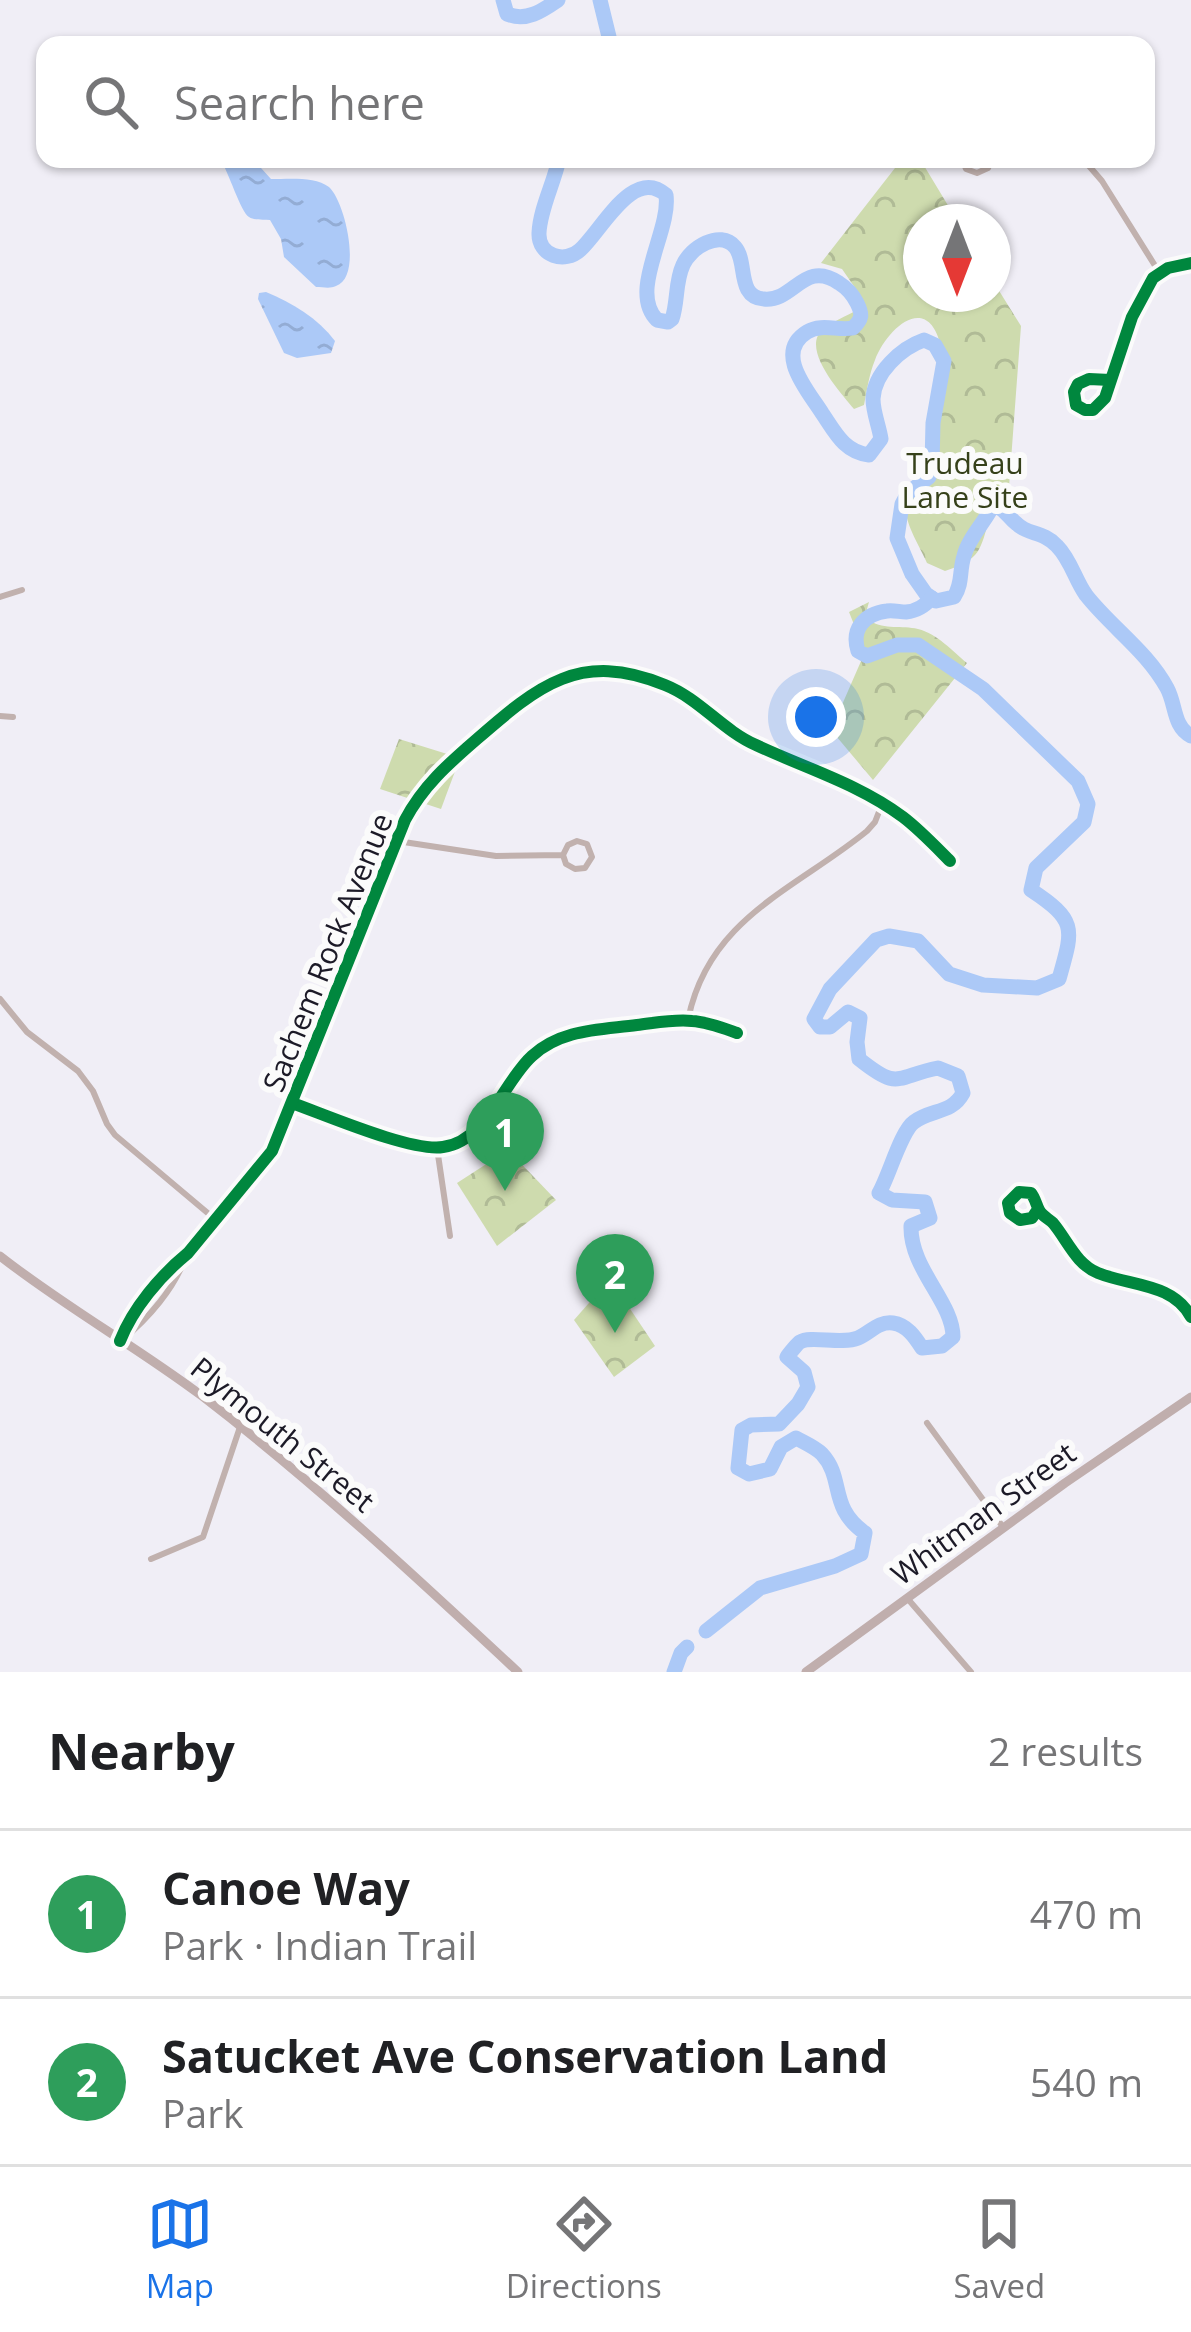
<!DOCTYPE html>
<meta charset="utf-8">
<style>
:root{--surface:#fff;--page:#f2f2f2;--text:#202124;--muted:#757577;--line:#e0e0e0;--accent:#1a73e8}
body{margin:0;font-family:"Open Sans",sans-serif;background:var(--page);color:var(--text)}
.compass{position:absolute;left:903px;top:204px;width:108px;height:108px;border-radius:50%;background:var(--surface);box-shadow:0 3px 9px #0004;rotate:180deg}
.you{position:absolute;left:816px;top:717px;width:42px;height:42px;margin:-30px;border:9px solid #fff;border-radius:50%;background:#1a73e8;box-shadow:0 0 0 18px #1a73e833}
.badge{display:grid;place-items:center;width:78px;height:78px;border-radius:50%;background:var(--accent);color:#fff;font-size:39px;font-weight:700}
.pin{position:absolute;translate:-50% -99px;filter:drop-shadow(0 3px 6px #0008)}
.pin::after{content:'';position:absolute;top:63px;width:42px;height:36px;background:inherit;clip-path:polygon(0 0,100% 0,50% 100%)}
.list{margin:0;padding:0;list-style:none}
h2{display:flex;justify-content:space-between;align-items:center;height:156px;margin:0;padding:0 48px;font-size:51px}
h2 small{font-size:39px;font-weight:400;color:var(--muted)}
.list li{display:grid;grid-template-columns:78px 1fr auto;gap:36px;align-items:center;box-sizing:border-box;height:168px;padding:0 48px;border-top:3px solid var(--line)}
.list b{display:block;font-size:45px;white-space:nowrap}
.list p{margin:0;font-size:39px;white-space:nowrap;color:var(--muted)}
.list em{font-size:39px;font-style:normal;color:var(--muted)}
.icon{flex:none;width:66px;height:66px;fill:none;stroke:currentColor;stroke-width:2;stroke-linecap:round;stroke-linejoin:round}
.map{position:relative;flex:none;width:1191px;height:1672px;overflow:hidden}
.search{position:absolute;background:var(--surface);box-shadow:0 3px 9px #0004;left:36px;right:36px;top:36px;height:132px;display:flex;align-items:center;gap:30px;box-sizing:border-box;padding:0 42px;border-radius:24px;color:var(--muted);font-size:45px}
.sheet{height:492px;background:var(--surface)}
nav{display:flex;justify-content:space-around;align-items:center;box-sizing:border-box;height:168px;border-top:3px solid var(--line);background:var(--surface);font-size:33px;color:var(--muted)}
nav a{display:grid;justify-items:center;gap:6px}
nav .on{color:var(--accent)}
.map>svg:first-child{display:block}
</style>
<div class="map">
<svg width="1191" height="1672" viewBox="0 0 1191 1672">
<defs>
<pattern id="forest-crowns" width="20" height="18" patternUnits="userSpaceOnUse" patternTransform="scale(3)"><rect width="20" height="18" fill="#cedbae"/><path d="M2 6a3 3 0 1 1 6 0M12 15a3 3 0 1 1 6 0" fill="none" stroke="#b0bb96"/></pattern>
<pattern id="water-ripples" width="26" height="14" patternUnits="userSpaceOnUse" patternTransform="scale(3)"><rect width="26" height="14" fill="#acc9f7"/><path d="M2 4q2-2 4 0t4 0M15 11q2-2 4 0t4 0" fill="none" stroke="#93acd4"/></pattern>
</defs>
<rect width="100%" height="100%" fill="#f0eef6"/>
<g fill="url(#forest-crowns)">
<path d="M 902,159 L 920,159 L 958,222 L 921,222 L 921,294 L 993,294 L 993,281 L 1021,326 L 1007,514 L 997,512 L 990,516 C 980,551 981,559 945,571 L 927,563 C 920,546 903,522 906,503 C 909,489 920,474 926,461 C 940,426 951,381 940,343 C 926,292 886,330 875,360 C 869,374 867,391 864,405 L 854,409 C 841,393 801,350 822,330 C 831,322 847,316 857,310 L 860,295 L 842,269 L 821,263 Z"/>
<path d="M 869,602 L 867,609 L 870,621 C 885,630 902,625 918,629 C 938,634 952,651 967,663 L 873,780 L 831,730 L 865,652 L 849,612 Z"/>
<path d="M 399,739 L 460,758 L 441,809 L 380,789 Z"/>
<path d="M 508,1150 L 556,1200 L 497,1246 L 457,1183 Z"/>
<path d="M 610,1279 L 655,1346 L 614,1377 L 574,1320 Z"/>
</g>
<g fill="url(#water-ripples)">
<path d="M 220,159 L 259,159 L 261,168 L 271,179 C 288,179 315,176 329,187 C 345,201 363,277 336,286 C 330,289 323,287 316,287 L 284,257 L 281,239 L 270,220 C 263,219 255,221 249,217 C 241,213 228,170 220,159 Z"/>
<path d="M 266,292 C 292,303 318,318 335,341 L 331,353 L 297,358 L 284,353 L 258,299 L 259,293 Z"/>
</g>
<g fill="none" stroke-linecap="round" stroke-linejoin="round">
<g stroke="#acc9f7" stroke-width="15">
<path d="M 503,0 L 507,14 C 526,22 542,11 558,0"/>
<path d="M 600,0 L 611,45"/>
<path d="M 559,159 C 554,183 540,209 539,233 C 538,256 565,264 580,250 C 602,230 633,166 666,195 C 671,231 628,291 657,320 L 668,322 L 672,319 C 678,302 675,282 683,265 C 690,248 720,229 735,247 C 748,262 736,297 764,299 C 794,302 804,259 839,283 C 847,288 853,295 857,303 C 863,315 862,319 853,328 C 838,331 822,323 807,332 C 773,353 809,392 822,413 C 835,432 844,452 869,455 L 881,439 C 879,426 873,412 873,399 C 874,373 901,348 924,340 L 935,345 L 944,361 L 933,423 L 932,464 L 929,477 L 908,493 L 902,504 L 897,538 L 912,574 L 926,594 L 936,601 L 954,597 C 963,583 959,571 964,556 C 968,539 983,524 991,509 L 996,506 C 1007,511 1008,517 1017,524 C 1028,535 1043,531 1057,546 C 1071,560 1075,580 1086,595 C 1111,627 1147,651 1167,688 C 1176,704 1173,727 1191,736"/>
<path d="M 706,1631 L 760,1588 L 835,1566 L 861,1554 L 865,1533 C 828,1507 845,1479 822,1454 C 815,1447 805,1443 796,1438 L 781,1447 L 770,1469 L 749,1474 L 738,1468 L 742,1430 L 751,1425 L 779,1424 L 798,1404 L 808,1387 L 804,1372 L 787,1357 C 788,1355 798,1343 800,1342 C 811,1335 841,1345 858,1338 C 870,1333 878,1321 893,1323 C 907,1325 915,1337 922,1348 L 942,1346 L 953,1337 C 953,1302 910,1269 911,1226 L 930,1218 L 925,1202 L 892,1200 L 879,1193 C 889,1176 901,1131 914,1122 C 931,1109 952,1114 963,1093 L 958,1076 L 938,1068 C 894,1077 899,1091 859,1059 L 857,1042 L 860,1018 L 848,1012 L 830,1027 L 820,1027 L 814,1019 L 830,989 L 876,940 L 889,936 L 918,941 L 949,974 L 983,985 L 1037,988 L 1059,979 C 1073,929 1078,921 1031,890 L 1036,868 L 1084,822 L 1088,804 L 1078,781 L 983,689 L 918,645 L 897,645 L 867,656 L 858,651 C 851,629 864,614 887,611 C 893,610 900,612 906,612 C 917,611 924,606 932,598"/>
<path d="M 674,1672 L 681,1653 L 687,1647"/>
</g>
<g stroke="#c1b1ae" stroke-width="6">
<path d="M 962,159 L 966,169 L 977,173 L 988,168 L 992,159"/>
<path d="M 1083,159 L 1102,181 L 1159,272"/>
<path d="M 1110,380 L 1089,379 L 1078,384 L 1074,392 L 1076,405 L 1085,410 L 1093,410 L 1105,398 L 1132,317 L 1153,278 L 1168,268 L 1191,263"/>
<path d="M 0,597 L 22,590"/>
<path d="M 0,716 L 13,717"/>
<path d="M 397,841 L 496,856 L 563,855 L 566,864 L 575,869 L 585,868 L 592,857 L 587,844 L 577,841 L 568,845 L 563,855"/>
<path d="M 0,999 L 27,1032 L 78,1071 L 93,1091 L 107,1124 L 115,1135 L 216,1220"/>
<path d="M 688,1020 C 708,918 796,889 867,831 L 875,822 L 882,804"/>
<path d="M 292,1103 C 326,1115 411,1152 443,1147 C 487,1141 503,1082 532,1056 C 561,1029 600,1030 637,1025 C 655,1023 674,1019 692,1021 C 708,1022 723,1028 737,1033"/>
<path d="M 437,1148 L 450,1236"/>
<path d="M 1038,1209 L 1032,1218 L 1020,1220 L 1010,1213 L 1008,1203 L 1019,1192 L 1031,1193 C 1035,1198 1036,1204 1039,1210 C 1042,1216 1049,1219 1053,1223 C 1068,1241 1076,1264 1098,1273 C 1130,1286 1173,1283 1191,1317"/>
<path d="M 122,1340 C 148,1319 175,1288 186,1256"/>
<path d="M 120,1341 C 133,1308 160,1276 188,1253 L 272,1151 L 405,820 C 423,786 448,764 477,739 C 538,686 580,650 665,685 C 700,699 722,730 756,745 C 805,768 859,784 903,817 C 920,830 935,846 950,861"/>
<path d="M 927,1423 L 1003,1527"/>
<path d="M 151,1559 L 203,1537 L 240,1427"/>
<path d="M 907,1598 L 971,1672"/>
</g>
<g stroke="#c0aead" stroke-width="9">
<path d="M 0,1256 C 65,1307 137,1347 202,1396 C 314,1482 415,1576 518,1672"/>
<path d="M 806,1672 L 1065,1483 L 1191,1397"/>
</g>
<defs>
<g id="cycleway">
<path d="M 1110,380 L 1089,379 L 1078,384 L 1074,392 L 1076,405 L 1085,410 L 1093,410 L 1105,398 L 1132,317 L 1153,278 L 1168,268 L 1191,263"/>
<path d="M 292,1103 C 326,1115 411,1152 443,1147 C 487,1141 503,1082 532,1056 C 561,1029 600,1030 637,1025 C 655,1023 674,1019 692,1021 C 708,1022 723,1028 737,1033"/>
<path d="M 1038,1209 L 1032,1218 L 1020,1220 L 1010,1213 L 1008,1203 L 1019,1192 L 1031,1193 C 1035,1198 1036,1204 1039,1210 C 1042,1216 1049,1219 1053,1223 C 1068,1241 1076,1264 1098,1273 C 1130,1286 1173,1283 1191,1317"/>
<path d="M 120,1341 C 133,1308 160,1276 188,1253 L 272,1151 L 405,820 C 423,786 448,764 477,739 C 538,686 580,650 665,685 C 700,699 722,730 756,745 C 805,768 859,784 903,817 C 920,830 935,846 950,861"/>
</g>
</defs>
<use href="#cycleway" stroke="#fbfbfb" stroke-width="20"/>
<use href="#cycleway" stroke="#00873e" stroke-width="12"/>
</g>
<g text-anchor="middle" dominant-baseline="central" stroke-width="12" stroke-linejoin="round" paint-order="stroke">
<g font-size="30" fill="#36411a" stroke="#fbfbfb">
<text x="965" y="462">Trudeau<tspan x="965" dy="34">Lane Site</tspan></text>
</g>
<g font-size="30" fill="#1c1a27" stroke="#fbfbfb">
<text transform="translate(327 952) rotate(-68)">Sachem Rock Avenue</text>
<text transform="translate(283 1434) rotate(39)">Plymouth Street</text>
<text transform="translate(983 1513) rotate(-36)">Whitman Street</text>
</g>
</g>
</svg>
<svg class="compass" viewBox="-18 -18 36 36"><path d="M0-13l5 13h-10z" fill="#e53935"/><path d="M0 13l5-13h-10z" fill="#757577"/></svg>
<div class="you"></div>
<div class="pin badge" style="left:505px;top:1191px;background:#2e9e5b">1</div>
<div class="pin badge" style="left:615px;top:1333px;background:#2e9e5b">2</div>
<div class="search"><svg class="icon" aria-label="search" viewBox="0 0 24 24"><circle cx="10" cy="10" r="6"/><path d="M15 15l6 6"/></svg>Search here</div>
</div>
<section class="sheet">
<h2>Nearby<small>2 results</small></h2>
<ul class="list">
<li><span class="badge" style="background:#2e9e5b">1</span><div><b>Canoe Way</b><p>Park · Indian Trail</p></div><em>470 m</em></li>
<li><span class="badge" style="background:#2e9e5b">2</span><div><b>Satucket Ave Conservation Land</b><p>Park</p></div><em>540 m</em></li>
</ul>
</section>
<nav>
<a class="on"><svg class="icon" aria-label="map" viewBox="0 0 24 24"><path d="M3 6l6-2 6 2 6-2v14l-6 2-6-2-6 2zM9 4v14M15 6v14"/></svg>Map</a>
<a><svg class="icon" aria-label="directions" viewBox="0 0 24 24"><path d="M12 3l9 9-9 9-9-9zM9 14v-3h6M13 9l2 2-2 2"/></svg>Directions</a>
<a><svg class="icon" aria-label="saved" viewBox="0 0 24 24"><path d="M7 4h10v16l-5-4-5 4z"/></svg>Saved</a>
</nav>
